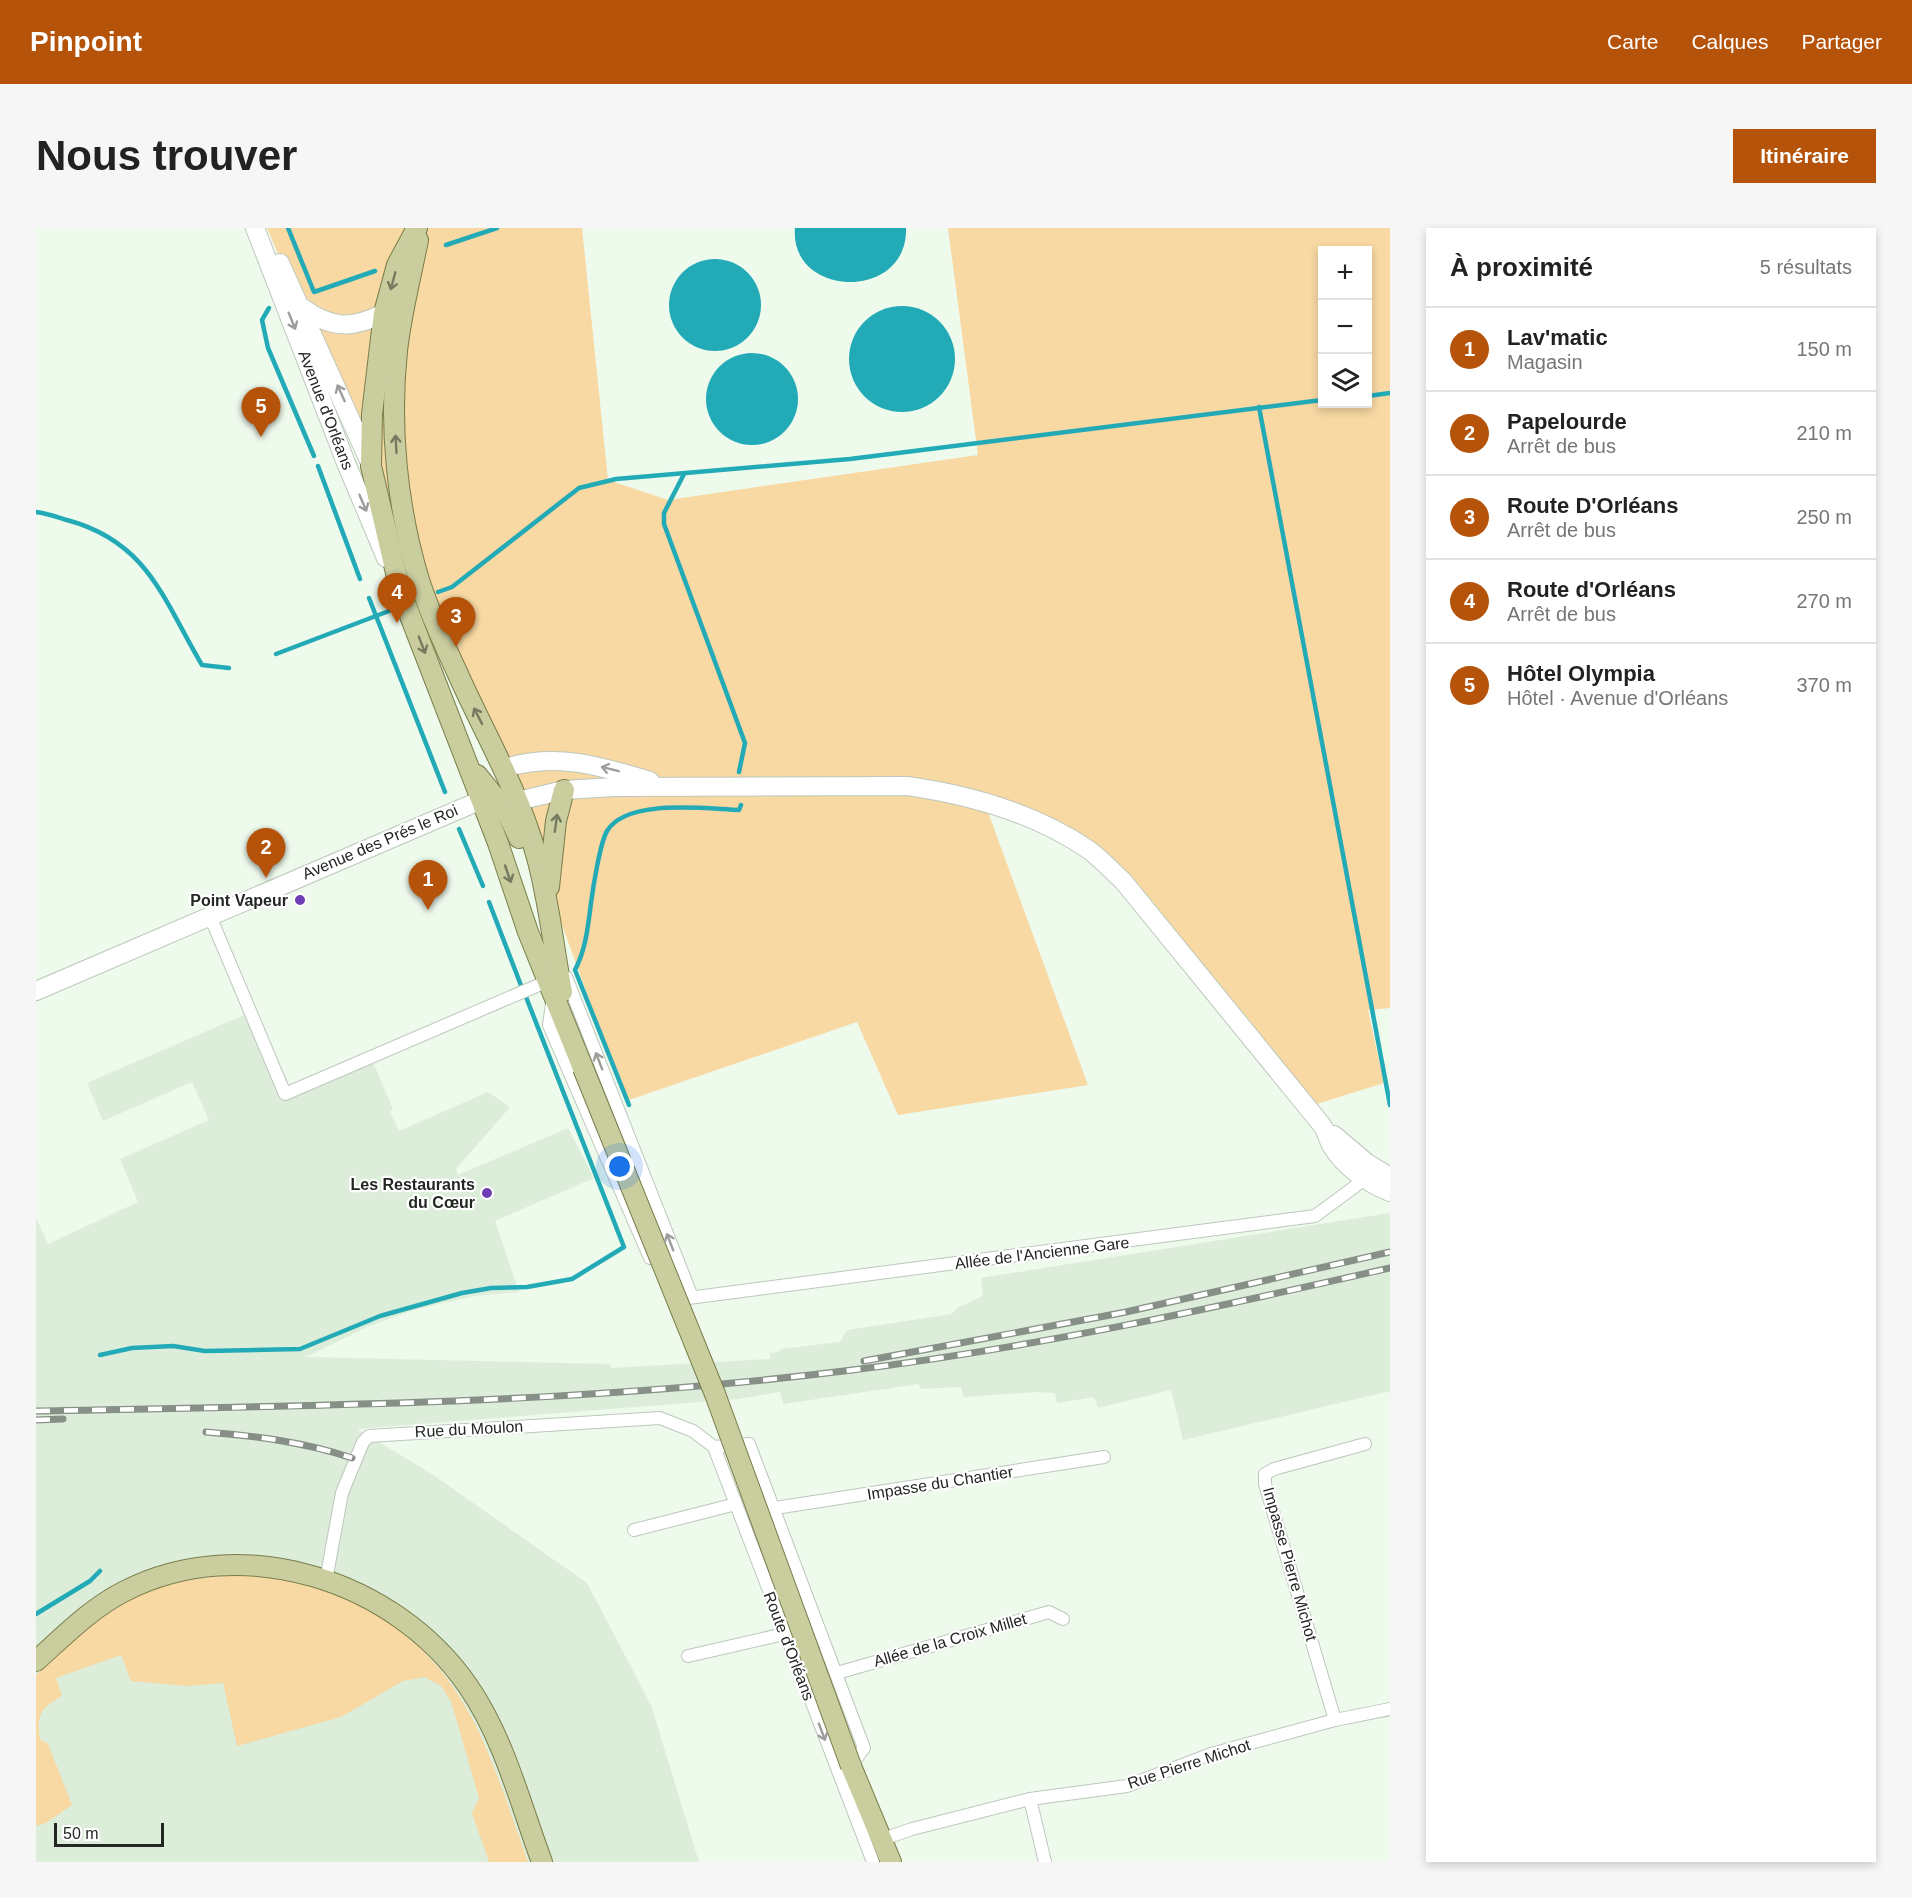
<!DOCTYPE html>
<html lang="fr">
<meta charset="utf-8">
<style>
:root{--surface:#fff;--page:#f6f6f6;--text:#222;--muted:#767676;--line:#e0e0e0;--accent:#b45309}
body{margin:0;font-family:Arial,sans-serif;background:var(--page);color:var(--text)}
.controls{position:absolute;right:18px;top:18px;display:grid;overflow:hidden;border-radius:0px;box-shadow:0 3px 9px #0003}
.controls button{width:54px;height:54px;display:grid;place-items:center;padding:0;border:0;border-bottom:2px solid var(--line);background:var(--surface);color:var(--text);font:30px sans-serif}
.scale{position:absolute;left:18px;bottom:15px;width:110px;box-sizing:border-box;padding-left:6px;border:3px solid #222722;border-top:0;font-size:16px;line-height:21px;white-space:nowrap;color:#222722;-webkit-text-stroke:4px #fff;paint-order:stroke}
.you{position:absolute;left:584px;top:939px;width:21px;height:21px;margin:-15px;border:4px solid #fff;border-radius:50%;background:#1a73e8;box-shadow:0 0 0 9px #1a73e833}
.badge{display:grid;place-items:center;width:39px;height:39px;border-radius:50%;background:var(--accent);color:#fff;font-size:20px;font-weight:700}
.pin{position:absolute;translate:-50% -50px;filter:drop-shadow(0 2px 3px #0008)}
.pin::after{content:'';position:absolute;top:32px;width:21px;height:18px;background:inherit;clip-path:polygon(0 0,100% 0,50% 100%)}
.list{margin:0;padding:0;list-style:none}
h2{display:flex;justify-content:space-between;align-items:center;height:78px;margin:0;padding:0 24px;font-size:26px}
h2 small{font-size:20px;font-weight:400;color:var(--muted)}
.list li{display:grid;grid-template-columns:39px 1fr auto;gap:18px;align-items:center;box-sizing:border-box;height:84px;padding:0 24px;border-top:2px solid var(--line)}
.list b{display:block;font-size:22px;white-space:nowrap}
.list p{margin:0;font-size:20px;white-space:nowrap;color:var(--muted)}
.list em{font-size:20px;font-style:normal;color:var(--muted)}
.icon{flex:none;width:33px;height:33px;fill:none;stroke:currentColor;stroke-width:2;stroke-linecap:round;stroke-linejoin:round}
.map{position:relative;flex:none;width:1354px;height:1634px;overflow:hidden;border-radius:0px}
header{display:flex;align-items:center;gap:36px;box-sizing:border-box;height:84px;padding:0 30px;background:var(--accent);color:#fff}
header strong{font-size:28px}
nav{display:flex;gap:33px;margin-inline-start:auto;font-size:21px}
.intro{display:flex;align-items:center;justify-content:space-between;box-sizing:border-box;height:144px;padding:0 36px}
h1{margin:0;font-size:42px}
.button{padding:15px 27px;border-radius:0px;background:var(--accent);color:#fff;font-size:21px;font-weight:700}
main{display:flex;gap:36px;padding:0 36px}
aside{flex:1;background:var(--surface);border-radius:0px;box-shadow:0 3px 9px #0003}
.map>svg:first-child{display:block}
</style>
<header>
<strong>Pinpoint</strong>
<nav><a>Carte</a><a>Calques</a><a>Partager</a></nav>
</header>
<div class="intro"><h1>Nous trouver</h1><a class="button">Itinéraire</a></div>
<main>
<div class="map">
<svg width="1354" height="1634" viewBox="0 0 1354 1634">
<rect width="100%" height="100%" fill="#eefaec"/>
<path fill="#dcedda" d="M 215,784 L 247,863 L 334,827 L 357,881 L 354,883 L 363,903 L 452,864 L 474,879 L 420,941 L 422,947 L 532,900 L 558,950 L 459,993 L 483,1064 L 439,1068 L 381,1081 L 333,1098 L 270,1129 L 574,1136 L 575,1140 L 734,1131 L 734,1125 L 743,1124 L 744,1121 L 804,1114 L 811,1102 L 916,1086 L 921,1080 L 947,1068 L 945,1050 L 1354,985 L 1354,1163 L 1147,1212 L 1135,1162 L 1062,1180 L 1058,1169 L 1021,1175 L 1019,1165 L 1002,1164 L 928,1169 L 925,1159 L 884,1161 L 883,1156 L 747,1176 L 744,1164 L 702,1171 L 321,1201 L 396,1246 L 551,1355 L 615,1477 L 663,1634 L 0,1634 L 0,990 L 12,1016 L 102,974 L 84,931 L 173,892 L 156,854 L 67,893 L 51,855 Z"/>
<g fill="#f8d8a3" fill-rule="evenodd">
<path d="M 231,0 L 546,0 L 572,252 L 632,272 L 942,227 L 912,0 L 1354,0 L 1354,780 L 1332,782 L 1348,855 L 1271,879 L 1054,623 L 949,576 L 1052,857 L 862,887 L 821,794 L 590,873 L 469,540 L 383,353 ZM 1286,22 L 1332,22 L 1332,176 L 1286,176 Z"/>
<path d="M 211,1347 C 312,1357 391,1401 438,1494 C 460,1538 475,1587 492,1634 L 453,1634 L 436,1585 L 443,1570 L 415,1473 L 405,1458 L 389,1449 L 367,1453 L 305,1489 L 201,1518 L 187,1455 L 151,1458 L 95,1453 L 85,1427 L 20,1450 L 26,1468 C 5,1479 0,1488 4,1511 L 12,1516 L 36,1577 L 10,1595 L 0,1598 L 0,1447 C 75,1378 105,1350 211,1347 Z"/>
</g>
<g fill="#23aab7">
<path d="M 759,0 L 870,0 C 872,74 753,70 759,0 Z"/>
<circle cx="679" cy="77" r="46"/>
<circle cx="866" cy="131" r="53"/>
<circle cx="716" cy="171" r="46"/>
</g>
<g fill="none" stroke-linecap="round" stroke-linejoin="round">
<g stroke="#23aab7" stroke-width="4.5">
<path d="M 252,0 L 278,64 L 339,43"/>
<path d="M 410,17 L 461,0"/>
<path d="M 233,80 L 226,92 L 232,120 L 278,228"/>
<path d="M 1332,168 L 1354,165"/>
<path d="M 1223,179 L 1354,877"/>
<path d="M 282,238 L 324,351"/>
<path d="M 648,246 L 628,285 L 628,296 L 709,515 L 703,544"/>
<path d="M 0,284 C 10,285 21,289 31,292 C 112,314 127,371 166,437 L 193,440"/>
<path d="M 402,364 L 416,359 L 543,260 L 580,251 L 814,231 L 1286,172"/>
<path d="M 333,370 L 409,564"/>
<path d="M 240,426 L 353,383"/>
<path d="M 423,601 L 447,658"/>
<path d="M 453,674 L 486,760"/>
<path d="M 593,877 L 539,742 C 550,721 552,698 555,675 C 557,660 564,615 571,603 C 591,570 670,581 703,582 L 705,577"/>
<path d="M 64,1127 L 96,1120 L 137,1118 L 169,1123 L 264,1121 L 344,1088 L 426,1065 L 455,1060 L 491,1059 L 536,1051 L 588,1019 L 490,769"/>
<path d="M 0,1386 L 54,1353 L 64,1343"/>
</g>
<defs>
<g id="street">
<path d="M 174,688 L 249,866 L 512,753"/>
<path d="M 530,749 L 656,1069"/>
<path d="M 517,769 L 513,797 L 614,1030"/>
<path d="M 637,1072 L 1279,988 L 1333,948"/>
<path d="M 678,1219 L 837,1634"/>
<path d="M 678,1219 L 713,1216 L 828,1520 L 815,1538"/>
<path d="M 739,1280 L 1068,1229"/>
<path d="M 598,1302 L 700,1276"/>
<path d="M 290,1352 L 306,1265 L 327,1214 L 333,1208 L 624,1190 L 657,1203 L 678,1219"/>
<path d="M 652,1428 L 748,1406"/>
<path d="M 801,1445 L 1013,1384 L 1027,1391"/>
<path d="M 1299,1492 L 1229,1256 L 1229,1246 L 1238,1241 L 1329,1216"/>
<path d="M 994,1571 L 1009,1634"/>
<path d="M 847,1611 L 876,1601 L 994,1571 L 1091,1558 L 1175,1526 L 1299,1492 L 1354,1481"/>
</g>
<g id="secondary">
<path d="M 219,0 L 310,235 L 350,330"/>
<path d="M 244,35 L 335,237"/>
<path d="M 267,80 C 295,101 317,101 348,85"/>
<path d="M 469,540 C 520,524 565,538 614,553"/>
<path d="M 482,573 L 528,562 L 579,559 L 871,558 C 935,567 999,585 1053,622 C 1065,631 1076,643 1087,653 L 1285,896 C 1291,903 1291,910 1295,917 C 1308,939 1331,955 1354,964"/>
<path d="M 0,763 L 457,567"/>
<path d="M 1298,907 L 1331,935 L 1354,949"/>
</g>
<g id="primary">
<path d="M 381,0 L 361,37 L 348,85 L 336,186 L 335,238 L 364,362 L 462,615 L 492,704 L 547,840"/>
<path d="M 382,12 C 375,48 365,86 361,123 C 353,198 361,279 383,352 C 393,383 407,414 421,444 C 448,505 482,561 500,626 C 513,671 517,718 526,764"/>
<path d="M 441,547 L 471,584 L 483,610"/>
<path d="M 513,659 L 520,593 L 528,562"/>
<path d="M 0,1433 C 28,1408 55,1380 89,1363 C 206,1303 359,1352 432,1458 C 468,1510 484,1575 506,1634"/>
<path d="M 815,1538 L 855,1634"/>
</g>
</defs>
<use href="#street" stroke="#bcc8bb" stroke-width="14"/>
<use href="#secondary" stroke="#bcc8bb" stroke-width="20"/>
<use href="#primary" stroke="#787d49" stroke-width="22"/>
<use href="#street" stroke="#fff" stroke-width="12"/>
<use href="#secondary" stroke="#fff" stroke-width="18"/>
<use href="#primary" stroke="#cacd9e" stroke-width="20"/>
<defs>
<g id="rail">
<path d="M 828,1133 L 1090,1084 L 1354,1024"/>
<path d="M 0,1183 C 270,1178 540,1176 808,1143 C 992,1121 1173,1081 1354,1040"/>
<path d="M 0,1192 L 27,1191"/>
<path d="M 170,1204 C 220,1208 268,1214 316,1230"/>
</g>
</defs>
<use href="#rail" stroke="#879086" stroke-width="7"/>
<use href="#rail" stroke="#fff" stroke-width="4.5" stroke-dasharray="14" stroke-linecap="butt"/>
<defs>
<path id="primary-bridge" d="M 547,840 L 679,1166 L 815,1538"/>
</defs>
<use href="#primary-bridge" stroke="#787d49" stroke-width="22" stroke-linecap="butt"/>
<use href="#primary-bridge" stroke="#cacd9e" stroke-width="20"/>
</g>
<defs><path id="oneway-shaft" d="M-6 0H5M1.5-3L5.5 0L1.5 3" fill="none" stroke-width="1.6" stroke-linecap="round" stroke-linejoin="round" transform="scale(1.5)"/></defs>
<g stroke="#767a60">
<use href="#oneway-shaft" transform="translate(357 53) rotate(105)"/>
<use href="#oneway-shaft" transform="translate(360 216) rotate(-93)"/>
<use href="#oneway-shaft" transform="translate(386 417) rotate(69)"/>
<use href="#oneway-shaft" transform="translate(442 488) rotate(-117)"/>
<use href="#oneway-shaft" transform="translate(520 595) rotate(-82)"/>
<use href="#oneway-shaft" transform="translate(472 646) rotate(71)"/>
</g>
<g stroke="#9c9e9c">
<use href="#oneway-shaft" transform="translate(256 93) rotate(68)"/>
<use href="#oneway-shaft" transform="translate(305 165) rotate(-114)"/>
<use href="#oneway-shaft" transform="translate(327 275) rotate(67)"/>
<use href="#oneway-shaft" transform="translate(574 541) rotate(-166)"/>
<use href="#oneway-shaft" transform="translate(563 833) rotate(-111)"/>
<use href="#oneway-shaft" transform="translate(634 1014) rotate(-111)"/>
<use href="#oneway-shaft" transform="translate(786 1504) rotate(69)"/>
</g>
<g fill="#6f3db4" stroke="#fff" stroke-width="2">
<circle cx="264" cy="672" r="6"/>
<circle cx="451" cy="965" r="6"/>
</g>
<g text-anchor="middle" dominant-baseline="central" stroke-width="4.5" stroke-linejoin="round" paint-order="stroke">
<g font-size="16" fill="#222722" stroke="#fff">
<text transform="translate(290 182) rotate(69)">Avenue d'Orléans</text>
<text transform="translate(344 614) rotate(-23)">Avenue des Prés le Roi</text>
<text transform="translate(1006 1025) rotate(-7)">Allée de l'Ancienne Gare</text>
<text transform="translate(433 1201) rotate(-3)">Rue du Moulon</text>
<text transform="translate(904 1255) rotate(-9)">Impasse du Chantier</text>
<text transform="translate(1254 1336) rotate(74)">Impasse Pierre Michot</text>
<text transform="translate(914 1412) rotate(-16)">Allée de la Croix Millet</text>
<text transform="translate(753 1418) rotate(69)">Route d'Orléans</text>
<text transform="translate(1153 1536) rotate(-18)">Rue Pierre Michot</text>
</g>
<g font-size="16" font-weight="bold" fill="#222722" stroke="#fff" text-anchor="end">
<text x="252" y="672">Point Vapeur</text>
<text x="439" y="956">Les Restaurants<tspan x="439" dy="18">du Cœur</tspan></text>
</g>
</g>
</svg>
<div class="controls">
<button>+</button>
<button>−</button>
<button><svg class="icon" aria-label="layers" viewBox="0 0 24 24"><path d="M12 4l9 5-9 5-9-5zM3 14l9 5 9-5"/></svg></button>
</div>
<div class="scale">50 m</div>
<div class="you"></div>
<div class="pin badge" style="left:392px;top:682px">1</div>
<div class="pin badge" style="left:230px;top:650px">2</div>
<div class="pin badge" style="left:420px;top:419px">3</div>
<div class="pin badge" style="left:361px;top:395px">4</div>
<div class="pin badge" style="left:225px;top:209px">5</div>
</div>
<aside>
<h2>À proximité<small>5 résultats</small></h2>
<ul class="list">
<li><span class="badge">1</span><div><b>Lav'matic</b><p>Magasin</p></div><em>150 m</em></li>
<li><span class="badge">2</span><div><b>Papelourde</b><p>Arrêt de bus</p></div><em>210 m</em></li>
<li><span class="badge">3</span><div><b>Route D'Orléans</b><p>Arrêt de bus</p></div><em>250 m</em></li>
<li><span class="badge">4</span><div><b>Route d'Orléans</b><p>Arrêt de bus</p></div><em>270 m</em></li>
<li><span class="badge">5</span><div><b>Hôtel Olympia</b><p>Hôtel · Avenue d'Orléans</p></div><em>370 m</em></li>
</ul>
</aside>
</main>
